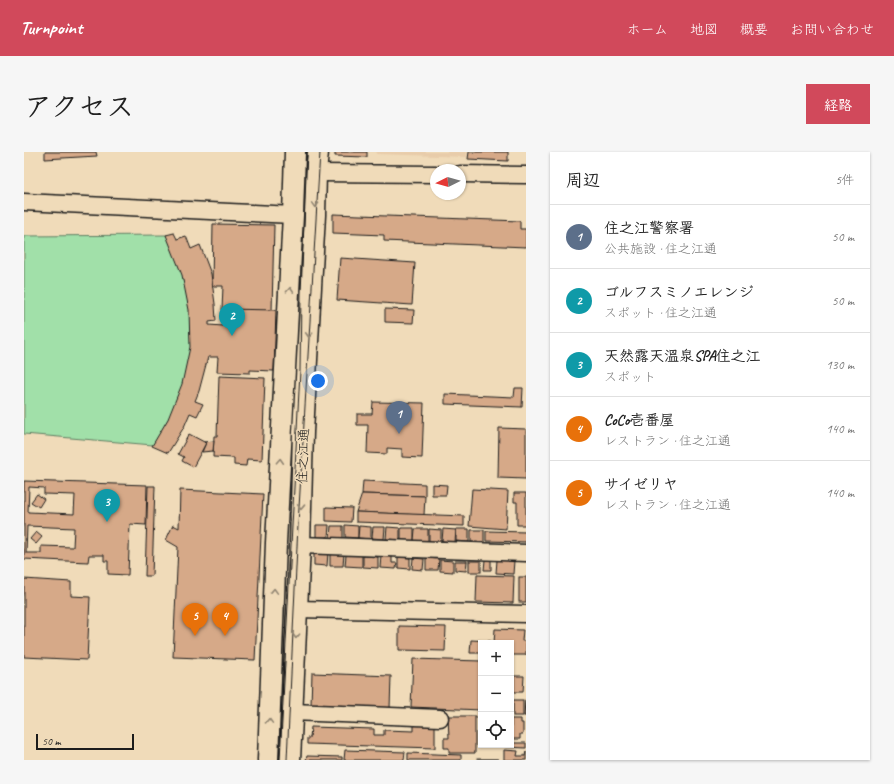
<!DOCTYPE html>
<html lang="ja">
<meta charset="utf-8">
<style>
:root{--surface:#fff;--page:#f6f6f6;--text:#222;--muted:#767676;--line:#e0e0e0;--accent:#d1495b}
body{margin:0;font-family:Caveat,"Klee One",sans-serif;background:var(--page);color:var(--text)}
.controls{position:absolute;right:12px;bottom:12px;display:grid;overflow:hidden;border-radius:0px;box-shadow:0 1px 3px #0004}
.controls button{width:36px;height:36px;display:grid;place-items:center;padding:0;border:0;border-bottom:1px solid var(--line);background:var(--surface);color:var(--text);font:20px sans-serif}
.compass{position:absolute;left:406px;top:12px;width:36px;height:36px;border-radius:50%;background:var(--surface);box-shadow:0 1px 3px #0004;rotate:265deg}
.scale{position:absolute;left:12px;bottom:10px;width:98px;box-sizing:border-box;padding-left:4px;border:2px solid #1c1c1c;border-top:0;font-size:11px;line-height:14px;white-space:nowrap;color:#1c1c1c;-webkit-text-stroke:3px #f0dbb9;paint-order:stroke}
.you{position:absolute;left:294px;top:229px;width:14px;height:14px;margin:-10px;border:3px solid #fff;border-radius:50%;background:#1a73e8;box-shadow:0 0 0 6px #1a73e833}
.badge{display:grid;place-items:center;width:26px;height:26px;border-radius:50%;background:var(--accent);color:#fff;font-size:13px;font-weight:700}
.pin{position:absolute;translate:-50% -33px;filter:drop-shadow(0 1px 2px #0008)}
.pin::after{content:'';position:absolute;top:21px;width:14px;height:12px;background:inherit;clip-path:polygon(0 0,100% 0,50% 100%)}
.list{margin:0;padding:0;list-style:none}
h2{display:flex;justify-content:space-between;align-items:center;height:52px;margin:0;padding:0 16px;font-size:17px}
h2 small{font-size:13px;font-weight:400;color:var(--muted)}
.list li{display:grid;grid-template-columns:26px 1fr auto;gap:12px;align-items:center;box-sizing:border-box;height:64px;padding:0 16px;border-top:1px solid var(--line)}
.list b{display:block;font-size:15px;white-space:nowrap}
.list p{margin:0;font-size:13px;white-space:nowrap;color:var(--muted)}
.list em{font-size:13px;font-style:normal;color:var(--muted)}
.icon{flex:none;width:22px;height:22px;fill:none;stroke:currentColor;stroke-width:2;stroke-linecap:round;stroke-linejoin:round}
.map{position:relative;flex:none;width:502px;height:608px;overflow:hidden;border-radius:0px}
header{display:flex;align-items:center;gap:24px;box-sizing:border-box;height:56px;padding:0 20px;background:var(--accent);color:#fff}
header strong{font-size:19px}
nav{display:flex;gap:22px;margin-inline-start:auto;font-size:14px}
.intro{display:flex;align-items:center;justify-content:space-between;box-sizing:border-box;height:96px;padding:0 24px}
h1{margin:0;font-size:28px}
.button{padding:10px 18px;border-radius:0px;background:var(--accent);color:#fff;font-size:14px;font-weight:700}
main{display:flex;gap:24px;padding:0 24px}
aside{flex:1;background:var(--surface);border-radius:0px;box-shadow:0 1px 3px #0004}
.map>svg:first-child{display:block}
</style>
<header>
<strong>Turnpoint</strong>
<nav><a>ホーム</a><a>地図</a><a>概要</a><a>お問い合わせ</a></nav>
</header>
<div class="intro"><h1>アクセス</h1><a class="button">経路</a></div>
<main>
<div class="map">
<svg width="502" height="608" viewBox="0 0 502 608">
<rect width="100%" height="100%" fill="#f0dbb9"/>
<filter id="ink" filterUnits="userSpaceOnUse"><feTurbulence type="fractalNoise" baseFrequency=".025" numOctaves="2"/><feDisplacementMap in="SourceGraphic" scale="8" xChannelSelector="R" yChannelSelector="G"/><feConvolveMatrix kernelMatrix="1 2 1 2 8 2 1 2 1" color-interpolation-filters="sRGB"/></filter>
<g filter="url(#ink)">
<path fill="#e8ccaa" d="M 353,0 L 443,0 L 443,5 L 352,2 Z"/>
<path fill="#a1e0a9" stroke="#5e7e62" d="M 143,83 L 159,124 L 166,158 L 168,195 L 160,231 L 150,257 L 129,293 L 0,282 L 0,84 Z"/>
<g fill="#d6a988" stroke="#1c1c1c" fill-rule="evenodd">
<path d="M 21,0 L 72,0 L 73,4 L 21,7 Z"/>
<path d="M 311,0 L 343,0 L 343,5 L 311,4 Z"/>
<path d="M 445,0 L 484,0 L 484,9 L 444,7 Z"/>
<path d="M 309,62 L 496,69 L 496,77 L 502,77 L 502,95 L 360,89 L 360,83 L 309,81 Z"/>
<path d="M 189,72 L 250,73 L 248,159 L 198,158 L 199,134 L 188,134 Z"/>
<path d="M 150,81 L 153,87 L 162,84 L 167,97 L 176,93 L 187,122 L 191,152 L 192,169 L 185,170 L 185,173 L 199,174 L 200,157 L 252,158 L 250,219 L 226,218 L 226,221 L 193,220 L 194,205 L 184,205 L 175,239 L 171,249 L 179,252 L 173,264 L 166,261 L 160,275 L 144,301 L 128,294 L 144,267 L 158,232 L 166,195 L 165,158 L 158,123 L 142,83 Z"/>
<path d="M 316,106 L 391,111 L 388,153 L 313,148 Z"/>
<path d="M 361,157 L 390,158 L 389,171 L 361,170 Z"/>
<path d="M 195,224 L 241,226 L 238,308 L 223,307 L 222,314 L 210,313 L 210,306 L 189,305 L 190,284 L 193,284 Z"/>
<path d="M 491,236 L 499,236 L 498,255 L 421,252 L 421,242 L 490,245 Z"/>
<path d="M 349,250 L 400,251 L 398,306 L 378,305 L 378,297 L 363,296 L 363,302 L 343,301 L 344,273 L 333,273 L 333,262 L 348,262 Z"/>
<path d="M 475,276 L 502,277 L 502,327 L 474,326 Z"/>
<path d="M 165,282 L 182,291 L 169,315 L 158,309 L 160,305 L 154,302 Z"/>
<path d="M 190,289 L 189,299 L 178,300 L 182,291 L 180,290 Z"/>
<path d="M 0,329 L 123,333 L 122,373 L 106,372 L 104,423 L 84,422 L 84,409 L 80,409 L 80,403 L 65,403 L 64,410 L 0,407 ZM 5,335 L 20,336 L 20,342 L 51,343 L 50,362 L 4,360 ZM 3,374 L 50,376 L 49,395 L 17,394 L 17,401 L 2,401 Z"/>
<path d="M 339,329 L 401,332 L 401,344 L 338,342 Z"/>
<path d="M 408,332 L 423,333 L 422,343 L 408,343 Z"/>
<path d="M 124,334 L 131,334 L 128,424 L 121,424 Z"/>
<path d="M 448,337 L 484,339 L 482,377 L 445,374 Z"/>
<path d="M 156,338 L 239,342 L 231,508 L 149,505 L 154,395 L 142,388 L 149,373 L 155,376 Z"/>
<path d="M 490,341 L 502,341 L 502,373 L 493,373 L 493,350 L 490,350 Z"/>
<path d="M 13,342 L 20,347 L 15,355 L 7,350 Z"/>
<path d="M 338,342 L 401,344 L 400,363 L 332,360 Z"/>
<path d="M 302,355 L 328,356 L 327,370 L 302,369 Z"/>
<path d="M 332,360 L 440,364 L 440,374 L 332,370 Z"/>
<path d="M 292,373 L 305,373 L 304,385 L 292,385 Z"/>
<path d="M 321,373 L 334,374 L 334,386 L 321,385 Z"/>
<path d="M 307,374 L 319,374 L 319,386 L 306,386 Z"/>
<path d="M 335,374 L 347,375 L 347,387 L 334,386 Z"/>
<path d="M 349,375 L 361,375 L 360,387 L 348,386 Z"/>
<path d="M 363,375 L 376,376 L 376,388 L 362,387 Z"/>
<path d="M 377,376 L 390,376 L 390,389 L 377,388 Z"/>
<path d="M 391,377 L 404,377 L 404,390 L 390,389 Z"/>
<path d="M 405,377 L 417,378 L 417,390 L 405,390 Z"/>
<path d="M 419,377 L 432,378 L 431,390 L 418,389 Z"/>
<path d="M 432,377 L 445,377 L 445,390 L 432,389 Z"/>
<path d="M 447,378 L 460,378 L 460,391 L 447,390 Z"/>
<path d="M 462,379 L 502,380 L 502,390 L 462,389 Z"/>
<path d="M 12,380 L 18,385 L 12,392 L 6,387 Z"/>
<path d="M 290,400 L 304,400 L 303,414 L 290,413 Z"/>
<path d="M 306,400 L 320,401 L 319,414 L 306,414 Z"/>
<path d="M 322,403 L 338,403 L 338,415 L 321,414 Z"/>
<path d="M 339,404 L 354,405 L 354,416 L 339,415 Z"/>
<path d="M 357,404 L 368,404 L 368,411 L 373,411 L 372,417 L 356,416 Z"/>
<path d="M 374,405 L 386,406 L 386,417 L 374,416 Z"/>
<path d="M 389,406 L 400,407 L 399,418 L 388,417 Z"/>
<path d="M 402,406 L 415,407 L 414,418 L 402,418 Z"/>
<path d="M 416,408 L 429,409 L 429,420 L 416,419 Z"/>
<path d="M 461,408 L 467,408 L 467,418 L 460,418 Z"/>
<path d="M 473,408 L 490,409 L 489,422 L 472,421 Z"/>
<path d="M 431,409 L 443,409 L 442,419 L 431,418 Z"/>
<rect x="445" y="409" width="12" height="11"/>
<path d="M 453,423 L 490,424 L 489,451 L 452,450 Z"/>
<rect x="495" y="425" width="7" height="25"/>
<path d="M 0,427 L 47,430 L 47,444 L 66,445 L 63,508 L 0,505 Z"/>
<path d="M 375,474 L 422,475 L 421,499 L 375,498 Z"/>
<path d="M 471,477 L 499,478 L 498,489 L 502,489 L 502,503 L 487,503 L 487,491 L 470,491 Z"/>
<path d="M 447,488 L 467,489 L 467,491 L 457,491 L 457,501 L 446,501 Z"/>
<path d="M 389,507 L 457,509 L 457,558 L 387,555 Z"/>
<path d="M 288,521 L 367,524 L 366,556 L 287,553 Z"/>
<path d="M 487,523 L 489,523 L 488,547 L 487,547 Z"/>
<path d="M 490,524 L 500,524 L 499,540 L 490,540 Z"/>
<rect x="489" y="548" width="10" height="16"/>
<path d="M 501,548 L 502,548 L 502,564 L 500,564 Z"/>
<path d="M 424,564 L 451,564 L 451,601 L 425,601 L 425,596 L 420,596 L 420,586 L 425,586 Z"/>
<path d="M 487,567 L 497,567 L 497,571 L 499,571 L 499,582 L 496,582 L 496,587 L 487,587 Z"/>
<path d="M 390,573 L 411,574 L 411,596 L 283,592 L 283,586 L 286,586 L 287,575 L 350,577 L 350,583 L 360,583 L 360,578 L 390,579 Z"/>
<path d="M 487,591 L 502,591 L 502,596 L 481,595 L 481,593 L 487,593 Z"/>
<path d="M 321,598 L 381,600 L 380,608 L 320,608 Z"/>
<path d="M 480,598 L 494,599 L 493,604 L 501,604 L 502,599 L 502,608 L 480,608 Z"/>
<path d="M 384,601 L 437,603 L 437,608 L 384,608 Z"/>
<path d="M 283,604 L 318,605 L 318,608 L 282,608 Z"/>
<rect x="453" y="607" width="21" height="1"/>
</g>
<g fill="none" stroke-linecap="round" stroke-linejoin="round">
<defs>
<g id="minor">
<path d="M 292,21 L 412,22"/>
<path d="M 436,22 L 502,23"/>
<path d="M 0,50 L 269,63"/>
<path d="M 276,393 L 502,401"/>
<path d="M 273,457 L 502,462"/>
<path d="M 268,560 L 416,566"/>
</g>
<g id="major">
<path d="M 244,608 L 252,391 L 269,63 L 271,0"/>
<path d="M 266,608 L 276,393 L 279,280 L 291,63 L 292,21 L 294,0"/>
</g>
</defs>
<use href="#minor" stroke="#1c1c1c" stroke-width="19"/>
<use href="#major" stroke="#1c1c1c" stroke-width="23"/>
<use href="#minor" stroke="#f0dbb9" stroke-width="16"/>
<use href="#major" stroke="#f0dbb9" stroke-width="20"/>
<g stroke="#1c1c1c" stroke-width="1">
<path d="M 256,608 L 276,219 L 277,141 L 283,0"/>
<path d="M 263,608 L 274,373 L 296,0"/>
</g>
</g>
<defs><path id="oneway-chevron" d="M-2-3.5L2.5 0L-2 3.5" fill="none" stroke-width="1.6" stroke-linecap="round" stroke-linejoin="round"/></defs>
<g stroke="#918572">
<use href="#oneway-chevron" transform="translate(291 53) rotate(92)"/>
<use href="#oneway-chevron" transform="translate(266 138) rotate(-87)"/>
<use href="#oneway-chevron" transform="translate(285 183) rotate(93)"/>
<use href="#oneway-chevron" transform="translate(256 309) rotate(-87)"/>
<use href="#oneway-chevron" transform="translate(277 355) rotate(92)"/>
<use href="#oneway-chevron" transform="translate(250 439) rotate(-88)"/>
<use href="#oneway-chevron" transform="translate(272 484) rotate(93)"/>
<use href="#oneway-chevron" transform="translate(245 569) rotate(-88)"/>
</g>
</g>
<g text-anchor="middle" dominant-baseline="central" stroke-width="3" stroke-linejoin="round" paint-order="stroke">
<g font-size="14" fill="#1c1c1c" stroke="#f0dbb9">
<text transform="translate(279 304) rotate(-88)">住之江通</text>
</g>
</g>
</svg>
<div class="controls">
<button>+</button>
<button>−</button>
<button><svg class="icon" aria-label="locate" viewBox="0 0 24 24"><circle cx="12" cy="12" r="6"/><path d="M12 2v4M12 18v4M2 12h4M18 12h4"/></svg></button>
</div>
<svg class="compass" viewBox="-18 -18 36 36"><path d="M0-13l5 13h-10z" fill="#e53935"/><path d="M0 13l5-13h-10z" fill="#767676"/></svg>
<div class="scale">50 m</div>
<div class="you"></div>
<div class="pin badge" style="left:375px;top:282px;background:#5c6f8a">1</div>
<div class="pin badge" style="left:208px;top:184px;background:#0f9aa8">2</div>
<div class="pin badge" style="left:83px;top:370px;background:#0f9aa8">3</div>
<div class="pin badge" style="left:201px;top:484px;background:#e8710a">4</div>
<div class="pin badge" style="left:171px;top:484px;background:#e8710a">5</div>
</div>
<aside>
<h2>周辺<small>5件</small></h2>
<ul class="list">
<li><span class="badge" style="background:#5c6f8a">1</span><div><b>住之江警察署</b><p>公共施設 · 住之江通</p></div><em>50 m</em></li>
<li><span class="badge" style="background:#0f9aa8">2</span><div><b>ゴルフスミノエレンジ</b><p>スポット · 住之江通</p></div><em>50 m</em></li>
<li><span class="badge" style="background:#0f9aa8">3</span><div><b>天然露天溫泉SPA住之江</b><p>スポット</p></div><em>130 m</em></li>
<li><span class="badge" style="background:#e8710a">4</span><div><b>CoCo壱番屋</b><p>レストラン · 住之江通</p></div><em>140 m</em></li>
<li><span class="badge" style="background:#e8710a">5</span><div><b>サイゼリヤ</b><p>レストラン · 住之江通</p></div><em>140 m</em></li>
</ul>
</aside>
</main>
